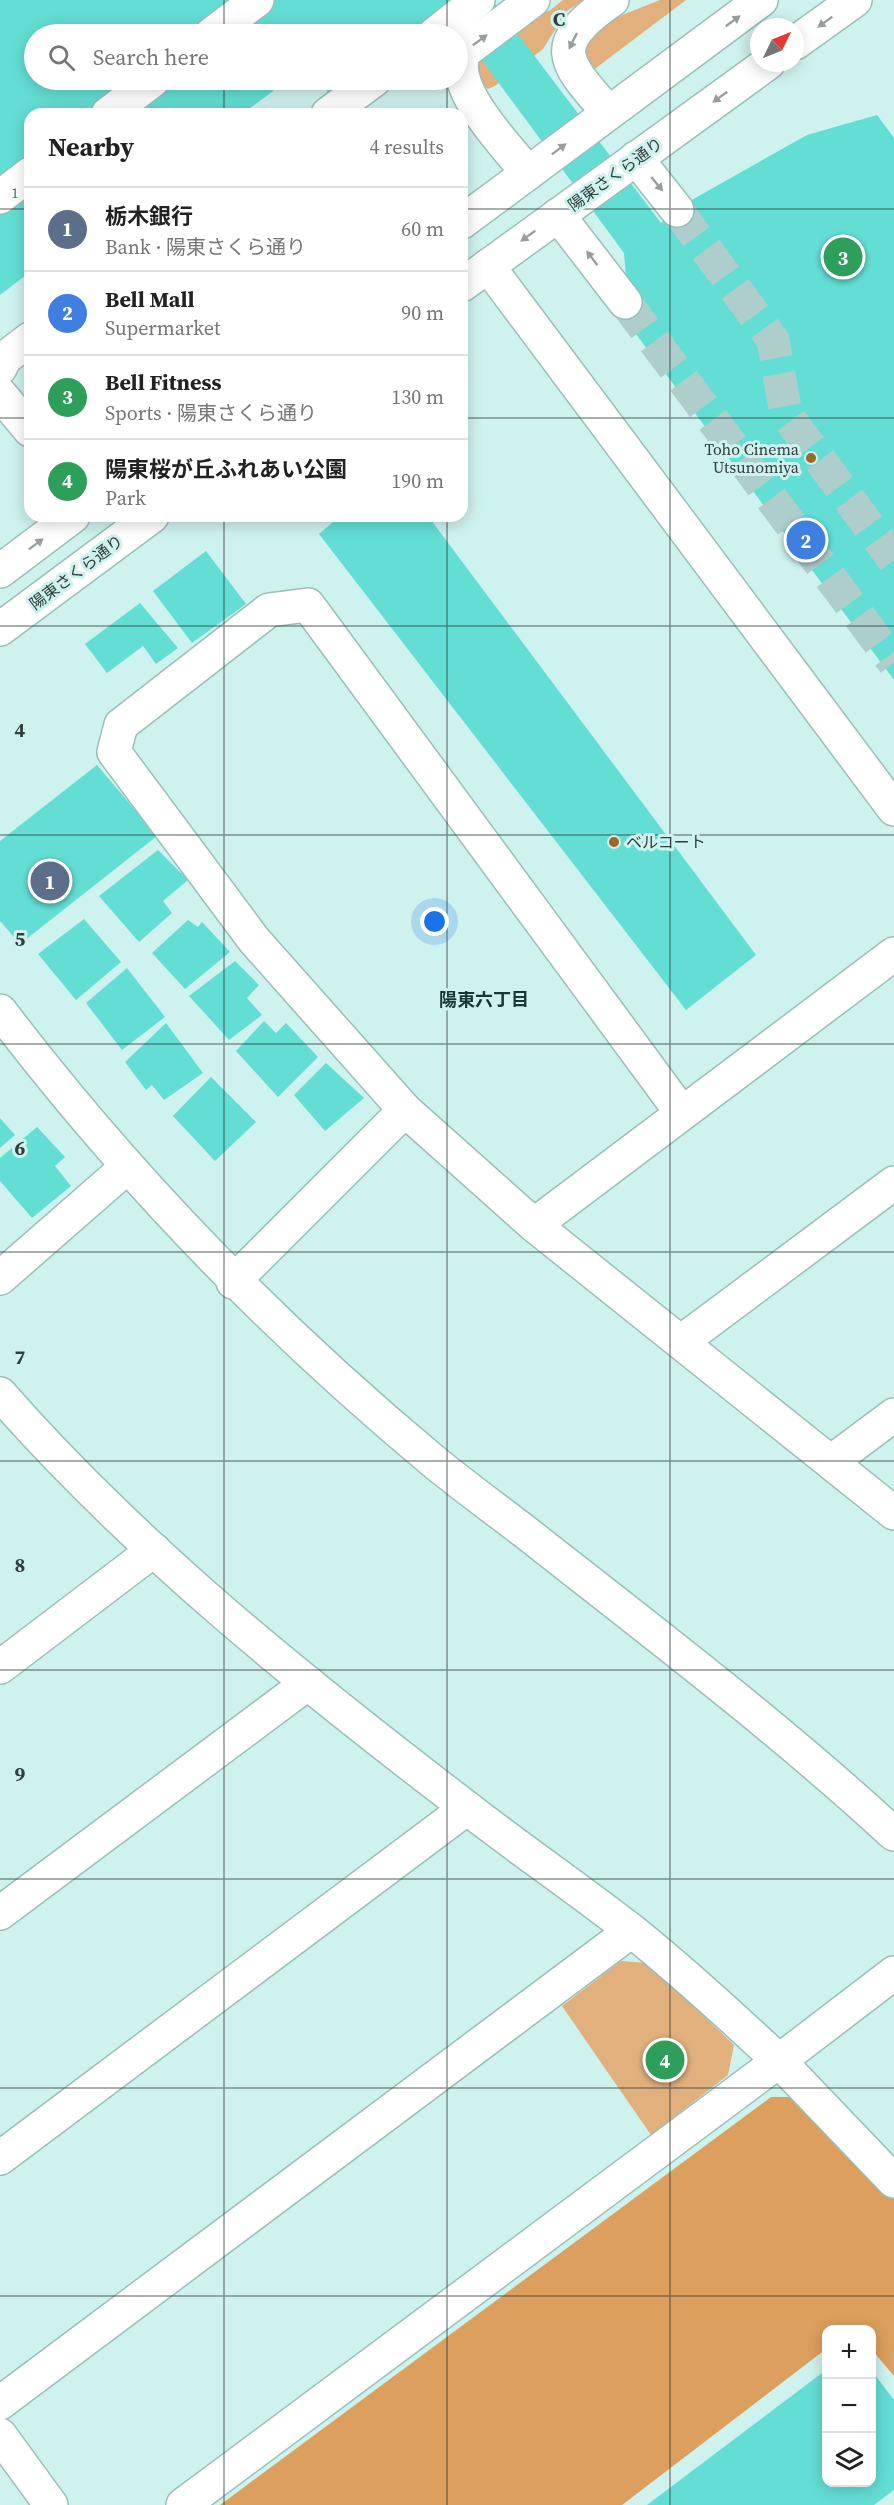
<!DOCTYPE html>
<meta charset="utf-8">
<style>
:root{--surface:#fff;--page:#f2f2f2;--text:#222;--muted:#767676;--line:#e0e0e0;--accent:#0f766e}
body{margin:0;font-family:"Source Serif 4","Noto Sans JP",serif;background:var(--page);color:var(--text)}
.controls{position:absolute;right:18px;bottom:18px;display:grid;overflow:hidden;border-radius:12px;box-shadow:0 3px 15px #0003}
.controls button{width:54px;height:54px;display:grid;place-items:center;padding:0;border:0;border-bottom:2px solid var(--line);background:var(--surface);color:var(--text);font:30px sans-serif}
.compass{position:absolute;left:750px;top:18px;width:54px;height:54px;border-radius:50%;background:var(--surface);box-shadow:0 3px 15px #0003;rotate:47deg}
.you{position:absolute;left:435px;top:922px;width:21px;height:21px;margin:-15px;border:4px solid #fff;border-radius:50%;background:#1a73e8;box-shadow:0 0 0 9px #1a73e833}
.badge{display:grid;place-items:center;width:39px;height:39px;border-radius:50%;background:var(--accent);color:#fff;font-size:20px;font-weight:700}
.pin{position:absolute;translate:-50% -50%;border:3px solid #fff;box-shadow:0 2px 6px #0006}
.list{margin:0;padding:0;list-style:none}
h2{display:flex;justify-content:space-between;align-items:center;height:78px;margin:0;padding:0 24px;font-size:26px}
h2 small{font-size:20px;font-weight:400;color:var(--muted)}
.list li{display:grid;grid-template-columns:39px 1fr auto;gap:18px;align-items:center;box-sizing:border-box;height:84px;padding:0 24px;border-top:2px solid var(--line)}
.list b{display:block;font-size:22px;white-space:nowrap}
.list p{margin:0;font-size:20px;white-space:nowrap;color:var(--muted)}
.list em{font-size:20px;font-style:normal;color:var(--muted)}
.icon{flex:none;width:33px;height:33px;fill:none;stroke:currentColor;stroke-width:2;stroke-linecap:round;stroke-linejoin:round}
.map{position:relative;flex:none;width:894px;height:2505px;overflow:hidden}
.search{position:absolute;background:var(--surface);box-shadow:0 3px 15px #0003;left:24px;top:24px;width:444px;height:66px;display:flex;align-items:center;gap:15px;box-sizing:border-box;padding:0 21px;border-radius:33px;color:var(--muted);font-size:22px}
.panel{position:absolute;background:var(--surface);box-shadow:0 3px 15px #0003;left:24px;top:108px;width:444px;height:414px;border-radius:18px}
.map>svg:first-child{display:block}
</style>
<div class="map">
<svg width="894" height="2505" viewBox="0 0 894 2505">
<rect width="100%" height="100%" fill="#cef2ee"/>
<g fill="#e1b07d">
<path d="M 563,0 L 583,0 L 567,11 L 543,49 L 495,86 L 488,89 L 477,81 L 477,56 L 530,16 L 549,11 Z"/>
<path d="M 660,0 L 686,0 L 592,71 L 584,57 L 588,37 L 607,21 Z"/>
<path d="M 621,1961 L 648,1963 L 734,2045 L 728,2075 L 651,2135 L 562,2006 Z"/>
</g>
<path fill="#dc9f5d" d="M 771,2097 L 796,2097 L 894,2198 L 894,2376 L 872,2350 L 872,2330 L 826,2330 L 826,2349 L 622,2505 L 220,2505 Z"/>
<g fill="#63ded4">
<path d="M 0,0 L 492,0 L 661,223 L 681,206 L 807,135 L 877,115 L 894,138 L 894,680 L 630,326 L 624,253 L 462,33 L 34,34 L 34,80 L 288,80 L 242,114 L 30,114 L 30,272 L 0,295 Z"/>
<path d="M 318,80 L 400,80 L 354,114 L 346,114 Z"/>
<path d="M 340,516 L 428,516 L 756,955 L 686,1010 L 319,534 Z"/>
<path d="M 206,551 L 246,604 L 192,643 L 153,591 Z"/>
<path d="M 140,603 L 178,648 L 156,664 L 143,646 L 107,673 L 85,644 Z"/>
<path d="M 97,765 L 157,836 L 20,944 L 0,921 L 0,841 Z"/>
<path d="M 158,850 L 188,880 L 163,901 L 172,913 L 139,942 L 99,896 Z"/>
<path d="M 84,919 L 121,962 L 76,1000 L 38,954 Z"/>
<path d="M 188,920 L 198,927 L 202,922 L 230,952 L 185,989 L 152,953 Z"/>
<path d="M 235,961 L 259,985 L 247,998 L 262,1015 L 229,1040 L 189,996 Z"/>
<path d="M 127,968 L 165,1017 L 122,1050 L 86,1003 Z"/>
<path d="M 264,1021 L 276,1033 L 286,1023 L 318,1057 L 278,1097 L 236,1051 Z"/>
<path d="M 166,1023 L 203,1073 L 164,1100 L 152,1085 L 146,1090 L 125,1062 Z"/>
<path d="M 326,1063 L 364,1098 L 325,1131 L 294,1095 Z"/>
<path d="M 211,1077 L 256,1122 L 215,1161 L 173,1116 Z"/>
<path d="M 0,1118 L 15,1135 L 0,1148 Z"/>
<path d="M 37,1127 L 65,1157 L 55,1166 L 71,1186 L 32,1218 L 0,1181 L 0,1158 Z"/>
<path d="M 826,2370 L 826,2482 L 872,2482 L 872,2371 L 894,2400 L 894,2490 L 874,2505 L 647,2505 Z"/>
</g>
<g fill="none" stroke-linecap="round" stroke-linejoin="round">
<g stroke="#aececb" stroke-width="33" stroke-dasharray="33 16" stroke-linecap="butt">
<path d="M 677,210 L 773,340 L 786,414 L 894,560"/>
<path d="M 625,302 L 894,663"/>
</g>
<defs>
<g id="minor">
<path d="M 212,34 L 257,0"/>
<path d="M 435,34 L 478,0"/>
<path d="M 795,43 L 855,0"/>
<path d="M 608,112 C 563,61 547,45 612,0"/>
<path d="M 108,114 L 153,80"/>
<path d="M 328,114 L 374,80"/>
<path d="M 636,158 L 677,210"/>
<path d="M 528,173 C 506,145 448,88 464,52 L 533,0"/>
<path d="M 0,197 L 30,174"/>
<path d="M 558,215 L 625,302"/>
<path d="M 462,222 L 761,0"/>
<path d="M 488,266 L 894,809"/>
<path d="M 462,285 L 768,63"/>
<path d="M 0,368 L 5,358 L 30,339"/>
<path d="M 0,394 L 30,430"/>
<path d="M 0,571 L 73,516"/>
<path d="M 0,629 L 152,516"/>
<path d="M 0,1011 C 128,1179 270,1325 432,1460 C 468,1490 507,1517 543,1546 C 662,1639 783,1732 894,1834"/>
<path d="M 405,1110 L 254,940 L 114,752 L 121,725 L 269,610 L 308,605 L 681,1112"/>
<path d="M 534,1225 L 894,954"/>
<path d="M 0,1278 L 127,1167"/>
<path d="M 233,1282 L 405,1110 L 534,1225 L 894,1513"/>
<path d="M 681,1342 L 894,1183"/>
<path d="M 0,1394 C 137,1550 302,1682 467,1808 C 521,1850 578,1889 632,1931 C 683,1972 731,2016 779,2061 L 894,1973"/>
<path d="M 831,1462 L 894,1415"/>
<path d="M 0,1667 L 154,1550"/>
<path d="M 0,1913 L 308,1683"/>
<path d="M 0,2158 L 467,1808"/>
<path d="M 0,2403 L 631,1931"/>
<path d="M 0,2435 L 51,2505"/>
<path d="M 183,2505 L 779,2061 L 894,2181"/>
</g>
</defs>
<use href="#minor" stroke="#9bbeba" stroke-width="36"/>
<use href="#minor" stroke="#fff" stroke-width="33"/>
</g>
<defs><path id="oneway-solid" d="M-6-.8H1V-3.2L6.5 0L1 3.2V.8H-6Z" transform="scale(1.5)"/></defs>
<g fill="#989e9e">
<use href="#oneway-solid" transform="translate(733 21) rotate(-36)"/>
<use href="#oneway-solid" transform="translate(825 22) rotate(144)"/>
<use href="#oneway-solid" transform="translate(480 40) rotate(-37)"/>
<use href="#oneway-solid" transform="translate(573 41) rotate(116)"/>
<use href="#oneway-solid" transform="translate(720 97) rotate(144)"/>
<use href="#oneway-solid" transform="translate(559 149) rotate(-37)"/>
<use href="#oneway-solid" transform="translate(657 184) rotate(51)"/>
<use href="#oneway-solid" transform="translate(528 236) rotate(144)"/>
<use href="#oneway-solid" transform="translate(592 258) rotate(-127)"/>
<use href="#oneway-solid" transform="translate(36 544) rotate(-37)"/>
</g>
<path fill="none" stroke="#303e3d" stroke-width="1.5" stroke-opacity="0.55" d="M 224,0 L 224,34M 447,0 L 447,34M 670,0 L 670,2505M 224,80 L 224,114M 447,80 L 447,114M 0,209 L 30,209M 462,209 L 894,209M 0,418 L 30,418M 462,418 L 894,418M 224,516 L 224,2505M 447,516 L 447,2505M 0,626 L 894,626M 0,835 L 894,835M 0,1044 L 894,1044M 0,1252 L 894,1252M 0,1461 L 894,1461M 0,1670 L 894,1670M 0,1879 L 894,1879M 0,2088 L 894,2088M 0,2296 L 894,2296"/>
<g fill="#a06825" stroke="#cef2ee" stroke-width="2">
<circle cx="811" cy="458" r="6"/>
<circle cx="614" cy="842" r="6"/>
</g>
<g text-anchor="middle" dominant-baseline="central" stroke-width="6" stroke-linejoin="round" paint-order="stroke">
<g font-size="14" fill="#3d6663">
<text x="15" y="193">1</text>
</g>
<g font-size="16" fill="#303e3d" stroke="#cef2ee">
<text transform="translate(615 174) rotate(-36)">陽東さくら通り</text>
<text transform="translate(76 572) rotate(-37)">陽東さくら通り</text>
</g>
<g font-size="16" fill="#303e3d" stroke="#cef2ee" text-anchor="end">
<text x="799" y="449">Toho Cinema<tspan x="799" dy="18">Utsunomiya</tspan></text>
<text x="626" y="842" text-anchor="start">ベルコート</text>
</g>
<g font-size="18" font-weight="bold" fill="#173734" stroke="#cef2ee">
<text x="484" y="999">陽東六丁目</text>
</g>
</g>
<g font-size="20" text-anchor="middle" font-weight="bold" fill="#303e3d" stroke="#cef2ee" stroke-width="6" stroke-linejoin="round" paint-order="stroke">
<text x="559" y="26">C</text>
<text x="20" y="737">4</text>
<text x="20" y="946">5</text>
<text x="20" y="1155">6</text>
<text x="20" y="1364">7</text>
<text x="20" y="1572">8</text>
<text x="20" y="1781">9</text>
</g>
</svg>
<div class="controls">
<button>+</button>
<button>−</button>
<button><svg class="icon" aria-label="layers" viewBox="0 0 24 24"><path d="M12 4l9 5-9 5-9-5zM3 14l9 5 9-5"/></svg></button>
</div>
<svg class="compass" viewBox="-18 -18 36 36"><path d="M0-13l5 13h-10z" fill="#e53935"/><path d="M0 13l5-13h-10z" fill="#767676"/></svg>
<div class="you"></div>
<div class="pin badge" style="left:50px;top:881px;background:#5c6f8a">1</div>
<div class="pin badge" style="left:806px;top:540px;background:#3f7fe0">2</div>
<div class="pin badge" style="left:843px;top:257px;background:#2e9e5b">3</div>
<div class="pin badge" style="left:665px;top:2060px;background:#2e9e5b">4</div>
<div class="search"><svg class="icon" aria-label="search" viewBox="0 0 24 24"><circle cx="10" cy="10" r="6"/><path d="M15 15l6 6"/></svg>Search here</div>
<section class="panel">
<h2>Nearby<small>4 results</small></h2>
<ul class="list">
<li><span class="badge" style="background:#5c6f8a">1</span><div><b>栃木銀行</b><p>Bank · 陽東さくら通り</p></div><em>60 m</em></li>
<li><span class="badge" style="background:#3f7fe0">2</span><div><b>Bell Mall</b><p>Supermarket</p></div><em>90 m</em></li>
<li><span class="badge" style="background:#2e9e5b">3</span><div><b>Bell Fitness</b><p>Sports · 陽東さくら通り</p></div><em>130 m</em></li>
<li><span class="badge" style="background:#2e9e5b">4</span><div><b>陽東桜が丘ふれあい公園</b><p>Park</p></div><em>190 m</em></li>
</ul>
</section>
</div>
